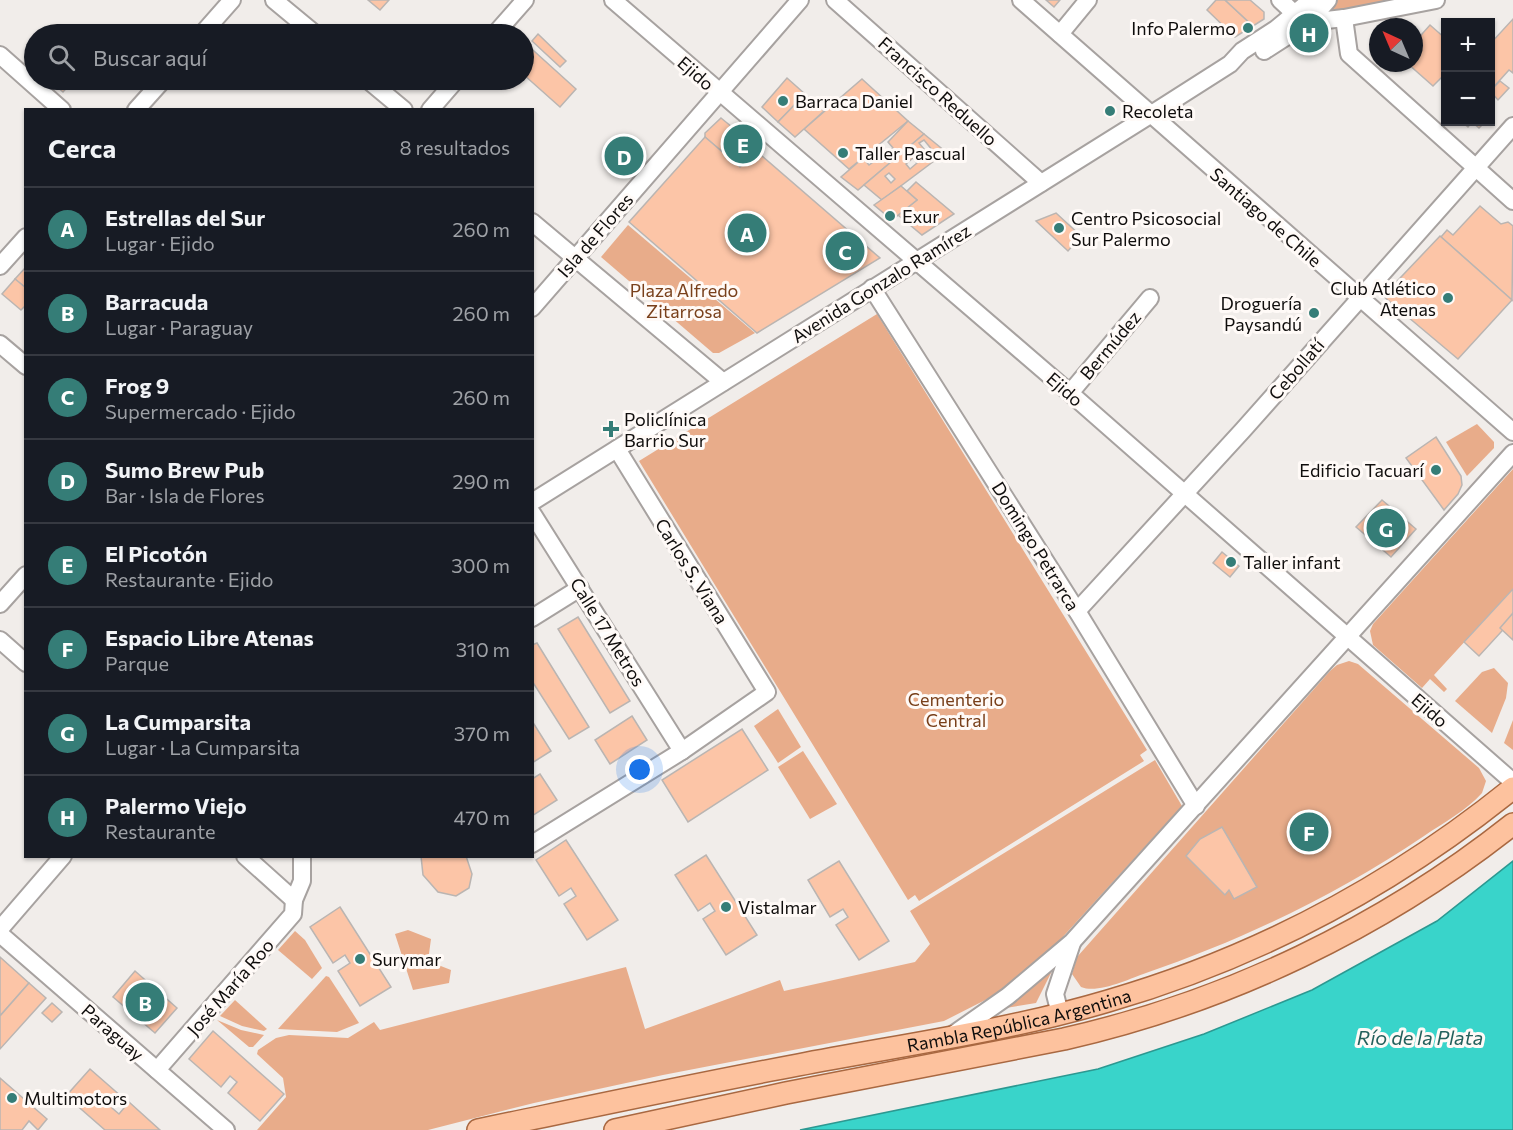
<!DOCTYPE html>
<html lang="es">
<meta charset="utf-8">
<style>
:root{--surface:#171b24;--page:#242831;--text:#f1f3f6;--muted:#9ea1a6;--line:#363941;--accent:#357d77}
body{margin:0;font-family:Commissioner,sans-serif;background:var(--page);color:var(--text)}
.controls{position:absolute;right:18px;top:18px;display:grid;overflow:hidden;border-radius:0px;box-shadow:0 2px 4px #0004}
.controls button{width:54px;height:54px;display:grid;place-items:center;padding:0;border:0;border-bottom:2px solid var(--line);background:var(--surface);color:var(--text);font:30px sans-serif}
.compass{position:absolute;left:1369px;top:18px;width:54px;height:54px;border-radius:50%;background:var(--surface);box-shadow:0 2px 4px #0004;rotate:316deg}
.you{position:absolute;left:640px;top:770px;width:21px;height:21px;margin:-15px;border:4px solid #fff;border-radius:50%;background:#1a73e8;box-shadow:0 0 0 9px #1a73e833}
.badge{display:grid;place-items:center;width:39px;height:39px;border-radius:50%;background:var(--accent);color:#fff;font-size:20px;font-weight:700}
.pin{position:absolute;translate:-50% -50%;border:3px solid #fff;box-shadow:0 2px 6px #0006}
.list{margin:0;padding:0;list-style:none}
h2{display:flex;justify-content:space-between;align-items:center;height:78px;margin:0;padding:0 24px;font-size:26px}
h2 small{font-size:20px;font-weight:400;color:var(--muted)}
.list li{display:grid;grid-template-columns:39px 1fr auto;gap:18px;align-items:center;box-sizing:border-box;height:84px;padding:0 24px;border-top:2px solid var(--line)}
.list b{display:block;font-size:22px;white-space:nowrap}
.list p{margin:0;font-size:20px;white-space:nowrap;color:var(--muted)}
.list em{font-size:20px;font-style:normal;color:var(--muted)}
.icon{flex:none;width:33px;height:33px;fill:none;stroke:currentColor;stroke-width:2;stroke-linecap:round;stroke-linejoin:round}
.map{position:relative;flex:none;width:1513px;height:1130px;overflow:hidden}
.search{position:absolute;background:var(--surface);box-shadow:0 2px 4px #0004;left:24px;top:24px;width:510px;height:66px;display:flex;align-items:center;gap:15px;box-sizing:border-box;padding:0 21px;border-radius:33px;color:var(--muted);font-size:22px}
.panel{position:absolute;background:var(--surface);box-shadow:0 2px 4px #0004;left:24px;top:108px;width:510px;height:750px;border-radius:0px}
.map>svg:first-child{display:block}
</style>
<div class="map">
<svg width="1513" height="1130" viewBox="0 0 1513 1130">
<rect width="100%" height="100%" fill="#f1edea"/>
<g fill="#e8ac8a">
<path d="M 1336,0 L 1406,0 L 1331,12 L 1329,9 Z"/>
<path d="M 628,225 L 755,333 L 719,353 L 713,353 L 601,257 Z"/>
<path d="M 877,314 L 1147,750 L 1140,755 L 1144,761 L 919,901 L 915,895 L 908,900 L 639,461 Z"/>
<path d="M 1477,424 L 1494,442 L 1494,448 L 1467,476 L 1446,442 Z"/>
<path d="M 1513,469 L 1513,589 L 1434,675 L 1447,689 L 1444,692 L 1430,679 L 1422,688 L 1373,645 L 1370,631 L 1373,624 Z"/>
<path d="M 1349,661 L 1358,664 L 1479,768 L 1486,781 L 1482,793 C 1467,810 1443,823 1424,836 C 1338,894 1245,939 1146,973 C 1129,979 1098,994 1081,987 L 1072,974 L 1077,957 L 1330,671 L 1337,665 Z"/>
<path d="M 1494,668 L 1508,683 L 1506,698 L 1492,733 L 1455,701 L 1482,672 Z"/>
<path d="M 778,709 L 801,747 L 778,763 L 754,726 Z"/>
<path d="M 1513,720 L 1513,750 L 1504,743 Z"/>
<path d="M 803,751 L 837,804 L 810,819 L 778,767 Z"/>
<path d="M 1155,760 L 1182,806 L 1050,951 L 1003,991 L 944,1021 L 663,1075 L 534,1103 L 428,1130 L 257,1130 L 286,1097 L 283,1078 L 257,1054 L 258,1050 L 276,1038 L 289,1035 L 348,1038 L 374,1022 L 380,1030 L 626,967 L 645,1029 L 780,980 L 784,991 L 915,962 L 930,944 L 910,911 Z"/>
<path d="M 408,930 L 431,939 L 428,961 L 451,970 L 449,983 L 413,990 L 395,934 Z"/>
<path d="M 295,931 L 305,940 L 322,968 L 312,979 L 278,950 Z"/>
<path d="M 1055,965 L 1036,1003 L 1006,1008 L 1006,1007 Z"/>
<path d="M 326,976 L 329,977 L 359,1023 L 337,1032 L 278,1029 Z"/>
<path d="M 235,1000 L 267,1029 L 264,1031 L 242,1026 L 220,1016 Z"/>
<path d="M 217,1020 L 241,1030 L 264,1035 L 253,1047 L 249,1047 Z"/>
</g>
<path fill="#39d4ca" stroke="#2c9891" stroke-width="1.5" d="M 1513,861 L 1513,1130 L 800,1130 L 1098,1069 L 1204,1034 L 1312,990 L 1437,921 Z"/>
<g fill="#fcc5a7" stroke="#bab5b2" stroke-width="1.5" fill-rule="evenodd">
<path d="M 368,0 L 389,0 L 380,10 Z"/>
<path d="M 1046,0 L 1060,0 L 1054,7 Z"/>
<path d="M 1216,0 L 1225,0 L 1253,26 L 1235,37 L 1207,10 Z"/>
<path d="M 1225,0 L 1250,0 L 1264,12 L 1264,19 L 1253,26 Z"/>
<path d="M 1513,19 L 1513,73 L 1509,70 L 1490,91 L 1490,59 L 1494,55 L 1490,52 L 1490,44 Z"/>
<path d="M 1430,25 L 1446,39 L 1446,73 L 1433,86 L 1407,63 L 1414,63 L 1414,43 Z"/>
<path d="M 538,34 L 566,61 L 560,67 L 532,41 Z"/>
<path d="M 524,42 L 576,89 L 560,107 L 524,75 Z"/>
<path d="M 34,53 L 34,67 L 28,61 Z"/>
<path d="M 787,78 L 805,94 L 778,122 L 762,107 Z"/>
<path d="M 862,79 L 908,121 L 849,169 L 804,129 Z"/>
<path d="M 49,80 L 74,80 L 63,92 Z"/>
<path d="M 1500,81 L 1509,88 L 1498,100 L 1490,91 Z"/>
<path d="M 805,94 L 824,111 L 795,137 L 778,122 Z"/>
<path d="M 721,118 L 743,136 L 726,155 L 705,137 L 705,133 Z"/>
<path d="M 908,121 L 924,134 L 858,190 L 841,177 L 863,158 L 869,165 L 873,162 L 869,157 L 881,147 L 887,153 L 893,148 L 888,142 Z"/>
<path d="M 1462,122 L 1485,122 L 1479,128 L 1472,122 L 1468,127 Z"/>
<path d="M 924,134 L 946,152 L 882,200 L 864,185 ZM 924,140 L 933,151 L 929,155 L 919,143 ZM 913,158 L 917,163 L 910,169 L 906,164 ZM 889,173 L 895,179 L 891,183 L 885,176 Z"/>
<path d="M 705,137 L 740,167 L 755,150 L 880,258 L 757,333 L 629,222 Z"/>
<path d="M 916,182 L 954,214 L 922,235 L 898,215 L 917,200 L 907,191 Z"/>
<path d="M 901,186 L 917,200 L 892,220 L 874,205 Z"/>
<path d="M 1480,206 L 1501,224 L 1508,222 L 1513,226 L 1512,300 L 1441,237 L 1447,230 L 1453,235 Z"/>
<path d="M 1056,213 L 1081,236 L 1068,251 L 1036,221 Z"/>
<path d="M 1440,236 L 1512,300 L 1458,359 L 1383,296 Z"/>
<path d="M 26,267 L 26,288 L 15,279 Z"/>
<path d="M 15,279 L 26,288 L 26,305 L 21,310 L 2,294 Z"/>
<path d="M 1436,437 L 1461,476 L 1462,485 L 1458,494 L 1444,510 L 1406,458 Z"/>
<path d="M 1382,500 L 1416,529 L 1391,557 L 1356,527 Z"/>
<path d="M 1222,552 L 1239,566 L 1230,577 L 1213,563 Z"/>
<path d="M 1513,589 L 1513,619 L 1479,656 L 1464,642 Z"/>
<path d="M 1513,613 L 1513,640 L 1500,628 Z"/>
<path d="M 578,617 L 630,701 L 610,713 L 558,629 Z"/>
<path d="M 537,643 L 589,727 L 569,739 L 532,681 L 532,645 Z"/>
<path d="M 632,716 L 647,740 L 610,764 L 595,740 Z"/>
<path d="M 532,721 L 551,751 L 532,763 Z"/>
<path d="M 742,729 L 768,770 L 688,822 L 662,780 Z"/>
<path d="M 540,774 L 557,800 L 532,816 L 532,779 Z"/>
<path d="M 1222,827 L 1257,887 L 1234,899 L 1229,890 L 1225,895 L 1186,856 L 1200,839 Z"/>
<path d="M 566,840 L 618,920 L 587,940 L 564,904 L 576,896 L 571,888 L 559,896 L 536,860 Z"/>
<path d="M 706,855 L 757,935 L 726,955 L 703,919 L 715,911 L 710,903 L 698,911 L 675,875 Z"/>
<path d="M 421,856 L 466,856 L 472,874 L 469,888 L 456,896 L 438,892 L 423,875 Z"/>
<path d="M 839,861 L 889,941 L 859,960 L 836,925 L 848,917 L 843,909 L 830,917 L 808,880 Z"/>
<path d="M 340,907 L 391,987 L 360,1006 L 338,971 L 350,963 L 345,955 L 333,963 L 310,927 Z"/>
<path d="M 0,957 L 29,983 L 0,1016 Z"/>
<path d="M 135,971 L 177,1008 L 155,1033 L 113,997 Z"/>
<path d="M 29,983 L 46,998 L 0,1049 L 0,1016 Z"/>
<path d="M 52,1003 L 62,1012 L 52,1022 L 42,1013 Z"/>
<path d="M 213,1031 L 284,1094 L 260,1121 L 228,1093 L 237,1082 L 230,1076 L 221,1087 L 189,1059 Z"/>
<path d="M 90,1069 L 122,1097 L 112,1108 L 119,1114 L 129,1102 L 160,1130 L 105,1130 L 66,1096 Z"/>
<path d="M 0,1078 L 47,1119 L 38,1130 L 29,1121 L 22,1130 L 0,1130 Z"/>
</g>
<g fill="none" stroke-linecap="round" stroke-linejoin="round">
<defs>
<g id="minor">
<path d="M 274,0 L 315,34"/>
<path d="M 613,0 L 1070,393 L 1513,782"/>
<path d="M 835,0 L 1041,183"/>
<path d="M 1021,0 L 1513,432"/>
<path d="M 1280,0 L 1295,14"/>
<path d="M 1344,18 L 1349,54 L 1513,201"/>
<path d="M 1309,22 L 1344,18 L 1436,0"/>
<path d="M 202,34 L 232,0"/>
<path d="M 495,34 L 525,0"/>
<path d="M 1060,34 L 1088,0"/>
<path d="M 1264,51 L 1309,22 L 1328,0"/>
<path d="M 0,55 L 62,110"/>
<path d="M 368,80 L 404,110"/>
<path d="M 136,110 L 163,80"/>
<path d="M 430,110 L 456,80"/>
<path d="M 532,222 L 723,382"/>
<path d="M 0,266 L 26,237"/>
<path d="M 872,288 L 1077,611 L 1196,806"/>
<path d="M 532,308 L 800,0"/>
<path d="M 0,344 L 26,366"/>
<path d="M 1070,393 L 1150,298"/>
<path d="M 532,502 L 1150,115 L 1230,64 L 1242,51 L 1276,29 L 1311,0"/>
<path d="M 532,513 L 682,751"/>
<path d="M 0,604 L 26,575"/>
<path d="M 1077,611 L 1243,430 L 1513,126"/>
<path d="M 532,618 L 580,588"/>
<path d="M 0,640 L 26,663"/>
<path d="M 532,844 L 682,751 L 767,692 L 617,449"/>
<path d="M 245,856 L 294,900"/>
<path d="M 0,929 L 63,856"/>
<path d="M 0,934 L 226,1130"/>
<path d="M 1060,1014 L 1055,994 L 1072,943"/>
<path d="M 951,1036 L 1008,996 L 1072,942 L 1513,453"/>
<path d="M 157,1070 L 293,914 L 294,900 L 302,881 L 302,856"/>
</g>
<g id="major">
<path id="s1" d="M 478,1130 C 584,1108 691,1085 798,1065 C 902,1045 1007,1031 1108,1001 C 1256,958 1393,885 1513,788"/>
<path d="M 615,1130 L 786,1093 L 1064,1039 C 1227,1002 1382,928 1513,824"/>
</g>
</defs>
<use href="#minor" stroke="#a7a2a0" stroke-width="20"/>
<use href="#major" stroke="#a96841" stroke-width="24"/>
<use href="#minor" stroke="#fff" stroke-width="16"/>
<use href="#major" stroke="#fdc29e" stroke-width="21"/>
</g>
<g fill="#357d77" stroke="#fffaf7" stroke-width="2">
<circle cx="1248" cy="28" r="6"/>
<circle cx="783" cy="101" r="6"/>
<circle cx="1110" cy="111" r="6"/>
<circle cx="843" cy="153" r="6"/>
<circle cx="890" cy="216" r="6"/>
<circle cx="1059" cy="228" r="6"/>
<circle cx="1448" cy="298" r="6"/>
<circle cx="1314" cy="313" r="6"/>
<path d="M608 420h6v6h6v6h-6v6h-6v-6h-6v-6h6z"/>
<circle cx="1436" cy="470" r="6"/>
<circle cx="1231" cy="562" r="6"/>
<circle cx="726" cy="907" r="6"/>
<circle cx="360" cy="959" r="6"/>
<circle cx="12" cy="1098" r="6"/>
</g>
<g text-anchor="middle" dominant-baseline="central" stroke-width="6" stroke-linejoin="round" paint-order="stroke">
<g font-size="18" fill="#0f0d0c" stroke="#fffaf7" text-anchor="start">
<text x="1236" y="28" text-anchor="end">Info Palermo</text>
<text x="795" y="101">Barraca Daniel</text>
<text x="1122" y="111">Recoleta</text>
<text x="855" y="153">Taller Pascual</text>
<text x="902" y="216">Exur</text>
<text x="1071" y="218">Centro Psicosocial<tspan x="1071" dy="21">Sur Palermo</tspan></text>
<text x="1436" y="288" text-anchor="end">Club Atlético<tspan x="1436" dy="21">Atenas</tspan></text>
<text x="1302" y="303" text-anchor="end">Droguería<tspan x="1302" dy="21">Paysandú</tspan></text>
<text x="624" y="419">Policlínica<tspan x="624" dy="21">Barrio Sur</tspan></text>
<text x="1424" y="470" text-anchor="end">Edificio Tacuarí</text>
<text x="1243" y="562">Taller infant</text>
<text x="738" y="907">Vistalmar</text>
<text x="372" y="959">Surymar</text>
<text x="24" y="1098">Multimotors</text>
</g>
<g font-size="18" fill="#0f0d0c" stroke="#fffaf7">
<text transform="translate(696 73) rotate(41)">Ejido</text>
<text transform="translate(938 91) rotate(42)">Francisco Reduello</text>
<text transform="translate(1266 217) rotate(41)">Santiago de Chile</text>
<text transform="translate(595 235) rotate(-49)">Isla de Flores</text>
<text transform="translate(881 283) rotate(-32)">Avenida Gonzalo Ramírez</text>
<text transform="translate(1110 345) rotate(-50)">Bermúdez</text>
<text transform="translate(1296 369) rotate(-49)">Cebollatí</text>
<text transform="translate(1065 389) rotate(41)">Ejido</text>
<text transform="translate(1036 546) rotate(58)">Domingo Petrarca</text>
<text transform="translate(692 571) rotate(58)">Carlos S. Viana</text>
<text transform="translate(608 632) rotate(58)">Calle 17 Metros</text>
<text transform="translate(1430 710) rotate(41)">Ejido</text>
<text transform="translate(230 987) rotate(-49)">José María Roo</text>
<text stroke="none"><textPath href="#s1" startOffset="552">Rambla República Argentina</textPath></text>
<text transform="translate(113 1032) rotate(41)">Paraguay</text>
</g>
<g font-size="18" fill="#79401b" stroke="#fffaf7">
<text x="684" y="290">Plaza Alfredo<tspan x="684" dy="21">Zitarrosa</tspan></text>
<text x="956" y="699">Cementerio<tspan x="956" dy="21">Central</tspan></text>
</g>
<g font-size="20" font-style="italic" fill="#24605c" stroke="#fffaf7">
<text x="1420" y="1037">Río de la Plata</text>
</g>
</g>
</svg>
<div class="controls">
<button>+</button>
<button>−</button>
</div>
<svg class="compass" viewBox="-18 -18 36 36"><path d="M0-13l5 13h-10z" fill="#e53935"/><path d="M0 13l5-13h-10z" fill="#9ea1a6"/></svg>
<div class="you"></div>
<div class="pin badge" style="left:747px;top:233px">A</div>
<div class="pin badge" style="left:145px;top:1002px">B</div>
<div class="pin badge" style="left:845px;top:251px">C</div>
<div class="pin badge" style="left:624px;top:156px">D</div>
<div class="pin badge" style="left:743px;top:144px">E</div>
<div class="pin badge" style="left:1309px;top:832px">F</div>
<div class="pin badge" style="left:1386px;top:528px">G</div>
<div class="pin badge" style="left:1309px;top:33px">H</div>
<div class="search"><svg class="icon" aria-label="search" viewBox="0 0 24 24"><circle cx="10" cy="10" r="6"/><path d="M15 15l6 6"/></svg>Buscar aquí</div>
<section class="panel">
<h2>Cerca<small>8 resultados</small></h2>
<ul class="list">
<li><span class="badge">A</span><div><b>Estrellas del Sur</b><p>Lugar · Ejido</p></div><em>260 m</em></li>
<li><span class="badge">B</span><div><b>Barracuda</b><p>Lugar · Paraguay</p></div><em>260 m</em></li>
<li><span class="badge">C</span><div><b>Frog 9</b><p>Supermercado · Ejido</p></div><em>260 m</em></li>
<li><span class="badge">D</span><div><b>Sumo Brew Pub</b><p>Bar · Isla de Flores</p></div><em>290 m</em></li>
<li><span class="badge">E</span><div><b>El Picotón</b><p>Restaurante · Ejido</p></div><em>300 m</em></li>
<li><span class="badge">F</span><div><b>Espacio Libre Atenas</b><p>Parque</p></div><em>310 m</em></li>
<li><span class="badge">G</span><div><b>La Cumparsita</b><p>Lugar · La Cumparsita</p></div><em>370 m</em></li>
<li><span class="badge">H</span><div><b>Palermo Viejo</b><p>Restaurante</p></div><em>470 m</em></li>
</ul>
</section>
</div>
